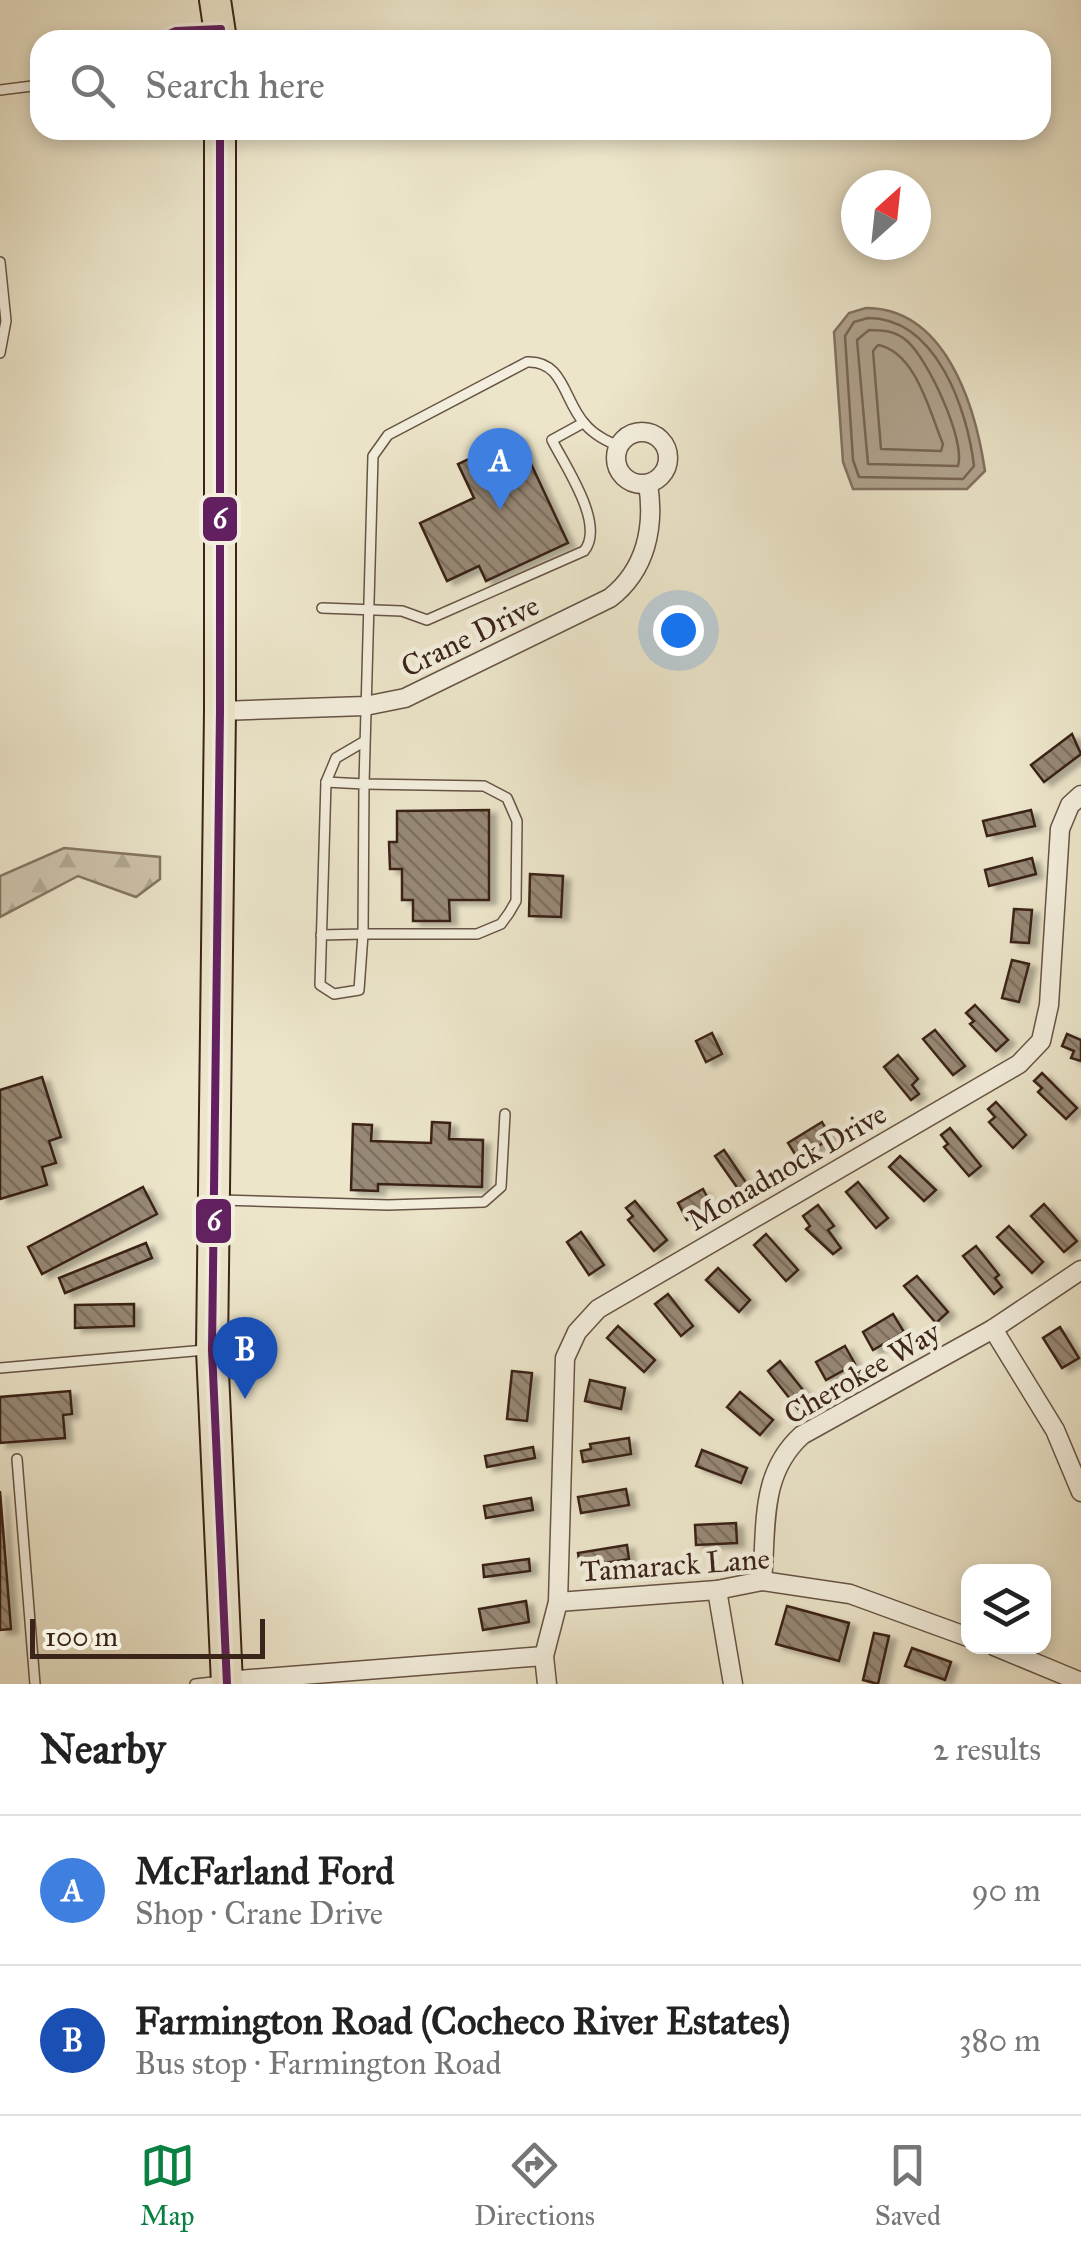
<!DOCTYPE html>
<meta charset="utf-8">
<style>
:root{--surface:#fff;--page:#f2f2f2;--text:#222;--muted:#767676;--line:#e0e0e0;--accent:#0b8043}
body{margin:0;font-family:"IM FELL Great Primer",serif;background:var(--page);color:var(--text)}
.controls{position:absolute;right:30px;bottom:30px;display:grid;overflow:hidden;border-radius:20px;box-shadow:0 5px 15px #0003}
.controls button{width:90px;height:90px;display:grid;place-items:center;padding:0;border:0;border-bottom:2px solid var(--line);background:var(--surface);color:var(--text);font:50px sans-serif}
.compass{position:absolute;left:841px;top:170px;width:90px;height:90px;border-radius:50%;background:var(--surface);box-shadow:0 5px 15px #0003;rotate:27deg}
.scale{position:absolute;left:30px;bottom:25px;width:235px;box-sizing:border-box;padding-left:10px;border:5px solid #3b2419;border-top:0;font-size:28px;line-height:35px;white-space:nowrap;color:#3b2419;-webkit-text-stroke:8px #f3eedd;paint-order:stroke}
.you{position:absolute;left:678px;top:630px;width:35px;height:35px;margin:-25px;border:8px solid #fff;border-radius:50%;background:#1a73e8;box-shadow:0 0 0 15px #1a73e833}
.badge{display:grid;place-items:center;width:65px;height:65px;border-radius:50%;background:var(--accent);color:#fff;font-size:32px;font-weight:700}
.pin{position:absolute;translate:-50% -82px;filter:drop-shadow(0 2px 5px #0008)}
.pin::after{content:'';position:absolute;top:52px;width:35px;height:30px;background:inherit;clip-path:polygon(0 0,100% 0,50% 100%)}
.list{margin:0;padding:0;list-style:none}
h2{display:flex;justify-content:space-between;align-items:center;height:130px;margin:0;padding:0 40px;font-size:42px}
h2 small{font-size:32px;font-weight:400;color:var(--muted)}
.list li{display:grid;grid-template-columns:65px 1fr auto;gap:30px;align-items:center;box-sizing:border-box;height:150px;padding:0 40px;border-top:2px solid var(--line)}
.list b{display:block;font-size:38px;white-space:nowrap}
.list p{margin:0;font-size:32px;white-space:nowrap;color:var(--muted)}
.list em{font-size:32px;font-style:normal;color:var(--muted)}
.icon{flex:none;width:55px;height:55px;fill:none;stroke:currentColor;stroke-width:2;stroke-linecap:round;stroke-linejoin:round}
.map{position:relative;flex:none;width:1081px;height:1684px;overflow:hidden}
.search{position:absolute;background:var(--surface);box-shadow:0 5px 15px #0003;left:30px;right:30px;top:30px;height:110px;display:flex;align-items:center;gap:25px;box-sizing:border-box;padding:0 35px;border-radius:30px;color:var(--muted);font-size:38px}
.sheet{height:430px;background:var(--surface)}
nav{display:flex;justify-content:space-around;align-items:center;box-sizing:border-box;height:140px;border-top:2px solid var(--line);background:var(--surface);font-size:28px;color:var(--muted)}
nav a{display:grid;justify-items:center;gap:5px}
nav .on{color:var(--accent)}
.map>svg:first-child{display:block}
</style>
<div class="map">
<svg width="1081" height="1684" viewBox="0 0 1081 1684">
<defs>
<pattern id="forest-firs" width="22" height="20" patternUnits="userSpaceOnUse" patternTransform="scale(2.5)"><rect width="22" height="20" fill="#cec4ac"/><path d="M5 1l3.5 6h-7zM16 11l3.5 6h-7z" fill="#b2a893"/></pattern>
<pattern id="building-back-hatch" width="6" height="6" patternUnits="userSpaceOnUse" patternTransform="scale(2.5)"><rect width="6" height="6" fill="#978875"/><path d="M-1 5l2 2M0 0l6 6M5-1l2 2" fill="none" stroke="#7c6f5f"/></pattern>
<filter id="shadow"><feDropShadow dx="7" dy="4" stdDeviation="2.5" flood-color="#0004"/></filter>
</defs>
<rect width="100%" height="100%" fill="#ece5ca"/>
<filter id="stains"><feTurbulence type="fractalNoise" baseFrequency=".002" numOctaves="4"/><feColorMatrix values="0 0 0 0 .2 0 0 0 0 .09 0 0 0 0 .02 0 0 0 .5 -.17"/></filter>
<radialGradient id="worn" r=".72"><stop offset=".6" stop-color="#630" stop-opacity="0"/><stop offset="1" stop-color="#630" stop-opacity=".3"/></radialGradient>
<path fill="url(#forest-firs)" stroke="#847462" stroke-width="2.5" d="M 64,848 L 160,857 L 160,879 L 136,897 L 78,876 L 0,917 L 0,876 Z"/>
<path fill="#b0a38e" stroke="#81705f" stroke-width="2.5" d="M 866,308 C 945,308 975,404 985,471 L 967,489 L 853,489 L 843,462 L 834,332 L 849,313 Z"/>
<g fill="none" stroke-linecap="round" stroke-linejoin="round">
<g stroke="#766454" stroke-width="2.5">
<path d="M 868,318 C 936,318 967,408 974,466 L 963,479 L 859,477 L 853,460 L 845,336 L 854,322 Z"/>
<path d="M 869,330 C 883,330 896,331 907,341 C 928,359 966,441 958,466 L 868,464 L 857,340 Z"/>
<path d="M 878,345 C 916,352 930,413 943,444 L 941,451 L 881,449 L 873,351 Z"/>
</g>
</g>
<g fill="url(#building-back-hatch)" stroke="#3b2419" stroke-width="2.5" filter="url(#shadow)">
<path d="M 518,436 L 568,543 L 486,581 L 479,566 L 447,581 L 420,523 L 474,498 L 458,464 Z"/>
<path d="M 1072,734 L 1081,754 L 1044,782 L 1031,765 Z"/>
<path d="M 489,810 L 489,900 L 449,900 L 450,921 L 413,921 L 413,900 L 402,900 L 402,869 L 390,869 L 389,842 L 397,842 L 397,811 Z"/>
<path d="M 1031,810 L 1035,826 L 987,836 L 983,821 Z"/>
<path d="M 1032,858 L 1036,874 L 989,886 L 985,870 Z"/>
<path d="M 530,874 L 563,876 L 561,917 L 529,916 Z"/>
<path d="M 1014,909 L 1032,910 L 1029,943 L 1011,942 Z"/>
<path d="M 1012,960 L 1029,964 L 1019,1002 L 1002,998 Z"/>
<path d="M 975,1005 L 1008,1040 L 996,1051 L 970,1024 L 974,1021 L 966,1013 Z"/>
<path d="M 935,1030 L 965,1066 L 953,1075 L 923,1039 Z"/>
<path d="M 712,1033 L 722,1054 L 706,1062 L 696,1041 Z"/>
<path d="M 1067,1034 L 1081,1040 L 1081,1061 L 1071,1058 L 1074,1051 L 1062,1046 Z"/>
<path d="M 898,1055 L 918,1079 L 912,1085 L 919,1094 L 911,1100 L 884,1067 Z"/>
<path d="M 1042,1073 L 1077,1108 L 1066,1119 L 1038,1092 L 1042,1088 L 1034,1081 Z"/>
<path d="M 42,1077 L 61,1137 L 49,1141 L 56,1163 L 42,1167 L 47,1185 L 0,1199 L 0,1090 Z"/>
<path d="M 996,1102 L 1026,1135 L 1013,1148 L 989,1122 L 995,1117 L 988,1109 Z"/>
<path d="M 432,1122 L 450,1123 L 449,1139 L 483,1140 L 482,1187 L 378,1184 L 378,1191 L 351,1190 L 353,1124 L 372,1125 L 371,1141 L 431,1143 Z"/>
<path d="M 822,1122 L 831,1138 L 798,1159 L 788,1143 Z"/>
<path d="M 950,1128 L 981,1166 L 969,1176 L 944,1147 L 948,1144 L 941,1135 Z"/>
<path d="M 724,1150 L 751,1190 L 743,1196 L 715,1156 Z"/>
<path d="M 900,1156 L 936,1190 L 924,1201 L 889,1167 Z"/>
<path d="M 858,1182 L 888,1218 L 876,1228 L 846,1192 Z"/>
<path d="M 143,1187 L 157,1214 L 42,1274 L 28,1247 Z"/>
<path d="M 703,1189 L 712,1206 L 687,1220 L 678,1203 Z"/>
<path d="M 635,1201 L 667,1240 L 654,1251 L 628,1220 L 633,1216 L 626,1208 Z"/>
<path d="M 1044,1204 L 1077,1241 L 1064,1252 L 1031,1216 Z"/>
<path d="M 818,1205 L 834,1226 L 828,1230 L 841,1248 L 833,1254 L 806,1229 L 810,1226 L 803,1216 Z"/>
<path d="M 1009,1226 L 1043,1262 L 1032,1273 L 997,1237 Z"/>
<path d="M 581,1232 L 604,1265 L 589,1275 L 567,1242 Z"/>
<path d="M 766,1234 L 798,1270 L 786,1281 L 754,1245 Z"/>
<path d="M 146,1243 L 152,1258 L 65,1293 L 59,1278 Z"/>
<path d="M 976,1246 L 999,1275 L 995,1278 L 1002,1287 L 994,1294 L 963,1256 Z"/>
<path d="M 718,1268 L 750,1300 L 739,1312 L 706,1280 Z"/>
<path d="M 917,1276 L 948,1312 L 936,1323 L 904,1286 Z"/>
<path d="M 668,1294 L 693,1326 L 681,1336 L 655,1304 Z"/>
<path d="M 134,1304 L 134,1326 L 75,1328 L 75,1305 Z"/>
<path d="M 893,1314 L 904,1332 L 873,1350 L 863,1332 Z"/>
<path d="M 618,1326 L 655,1360 L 644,1372 L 607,1338 Z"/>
<path d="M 1060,1327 L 1079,1358 L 1062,1368 L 1043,1338 Z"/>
<path d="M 845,1346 L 855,1364 L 826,1380 L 816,1362 Z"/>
<path d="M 780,1361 L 811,1400 L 798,1409 L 768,1371 Z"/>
<path d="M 512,1371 L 532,1373 L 527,1421 L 507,1419 Z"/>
<path d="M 590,1380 L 625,1388 L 621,1409 L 585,1401 Z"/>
<path d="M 70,1391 L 72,1414 L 63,1415 L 65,1438 L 0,1443 L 0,1397 Z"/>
<path d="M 740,1392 L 773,1420 L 760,1435 L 727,1407 Z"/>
<path d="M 629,1438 L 631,1454 L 583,1462 L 581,1451 L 591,1449 L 590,1444 Z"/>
<path d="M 533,1447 L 535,1458 L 487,1467 L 485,1456 Z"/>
<path d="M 702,1450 L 747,1468 L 741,1483 L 696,1466 Z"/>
<path d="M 626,1489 L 629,1505 L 581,1513 L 578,1497 Z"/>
<path d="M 0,1491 L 11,1629 L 0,1630 Z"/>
<path d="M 531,1498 L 533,1510 L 486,1518 L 484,1506 Z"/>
<path d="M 736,1523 L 737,1543 L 696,1545 L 695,1525 Z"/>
<path d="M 627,1545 L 629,1559 L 580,1567 L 578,1553 Z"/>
<path d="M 529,1559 L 530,1571 L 484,1577 L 483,1565 Z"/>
<path d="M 526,1601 L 529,1622 L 483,1630 L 479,1609 Z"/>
<path d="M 787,1606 L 849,1623 L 839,1661 L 776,1644 Z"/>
<path d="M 874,1633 L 889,1636 L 878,1684 L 863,1680 Z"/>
<path d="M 912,1648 L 951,1662 L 945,1680 L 905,1666 Z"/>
</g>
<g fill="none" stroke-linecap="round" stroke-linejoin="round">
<defs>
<g id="service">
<path d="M 156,40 L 176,31 L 213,29"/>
<path d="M 0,90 L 40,85"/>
<path d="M 0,262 L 6,321 L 0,353"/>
<path d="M 322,608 L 402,611 L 427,620 L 584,551 C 606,525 565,466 552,440 L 583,423"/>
<path d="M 365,741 L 336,758 L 326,782 L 320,985 L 334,994 L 359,990 L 363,934 L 477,934 L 501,924 L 509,913 L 516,901 L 517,821 L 507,798 L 484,786 L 364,784 L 373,456 L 388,435 L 527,362 C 564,360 564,402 585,424 C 594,435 607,441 620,447"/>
<path d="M 321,935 L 363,934 L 364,784 L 326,782"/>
<path d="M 221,1200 L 388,1205 L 484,1202 L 501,1187 L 505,1114"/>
<path d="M 0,1368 L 205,1350"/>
<path d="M 17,1459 L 35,1684"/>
<path d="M 195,1684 L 222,1681"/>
</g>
<g id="minor">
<circle cx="642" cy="458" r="26"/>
<path d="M 220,711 L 365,706 L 405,698 L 610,598 C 646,570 655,527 648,484"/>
<path d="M 993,1329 L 1055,1430 L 1081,1492"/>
<path d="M 762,1581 C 767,1526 759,1474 802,1435 L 993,1329 L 1081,1270"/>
<path d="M 717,1590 L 733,1684"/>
<path d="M 558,1602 L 717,1590 L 762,1581 L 850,1594 L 968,1637"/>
<path d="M 994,1646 L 1081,1682"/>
<path d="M 226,1681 L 544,1656"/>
<path d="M 547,1684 L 544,1656 L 558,1602 L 565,1358 L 577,1332 L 598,1309 L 1019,1064 L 1041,1041 L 1049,1005 L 1060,829 L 1070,805 L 1081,795"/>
</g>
<g id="trunk">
<path d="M 215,0 L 221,40"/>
<path d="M 220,130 L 220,711 L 212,1350 L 227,1684"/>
</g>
</defs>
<use href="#service" stroke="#675445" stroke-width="12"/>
<use href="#minor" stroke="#675445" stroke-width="21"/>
<use href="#trunk" stroke="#3b2419" stroke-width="34"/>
<use href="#service" stroke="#f3eedd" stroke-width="9"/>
<use href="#minor" stroke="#f3eedd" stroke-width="18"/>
<use href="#trunk" stroke="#ece5ca" stroke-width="30"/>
<defs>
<g id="bus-1">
<path d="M 156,40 L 176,31 L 221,29 L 221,40"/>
<path d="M 220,130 L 220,711 L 212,1350 L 227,1684"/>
</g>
</defs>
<use href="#bus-1" stroke="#f3eedd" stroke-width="15"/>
<use href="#bus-1" stroke="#622060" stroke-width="8"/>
</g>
<g text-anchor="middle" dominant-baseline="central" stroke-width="9" stroke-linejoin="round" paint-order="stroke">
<g font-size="30" fill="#3b2419" stroke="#f3eedd">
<text transform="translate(470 636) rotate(-26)">Crane Drive</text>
<text transform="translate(787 1167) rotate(-30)">Monadnock Drive</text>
<text transform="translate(862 1373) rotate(-30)">Cherokee Way</text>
<text transform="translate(675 1565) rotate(-4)">Tamarack Lane</text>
</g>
</g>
<g stroke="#f3eedd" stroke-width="4">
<rect x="201" y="495" width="38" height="48" rx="10" fill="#622060"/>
<rect x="194" y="1197" width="39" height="48" rx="10" fill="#622060"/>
</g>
<g font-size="28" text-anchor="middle" font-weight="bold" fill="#fff">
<text x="220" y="528">6</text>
<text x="214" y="1230">6</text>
</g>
<rect width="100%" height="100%" filter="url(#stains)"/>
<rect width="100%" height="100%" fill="url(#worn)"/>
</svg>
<div class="controls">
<button><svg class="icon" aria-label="layers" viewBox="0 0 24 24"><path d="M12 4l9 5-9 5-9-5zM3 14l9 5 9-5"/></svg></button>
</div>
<svg class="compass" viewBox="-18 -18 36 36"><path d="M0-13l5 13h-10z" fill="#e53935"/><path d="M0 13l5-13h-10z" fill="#767676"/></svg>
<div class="scale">100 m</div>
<div class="you"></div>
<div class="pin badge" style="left:500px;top:510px;background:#3f7fe0">A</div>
<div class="pin badge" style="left:245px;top:1399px;background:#1a4fb4">B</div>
<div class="search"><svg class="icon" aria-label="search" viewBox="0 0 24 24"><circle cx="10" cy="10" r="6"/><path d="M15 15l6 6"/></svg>Search here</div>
</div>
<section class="sheet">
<h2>Nearby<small>2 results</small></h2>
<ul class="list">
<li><span class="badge" style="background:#3f7fe0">A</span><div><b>McFarland Ford</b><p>Shop · Crane Drive</p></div><em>90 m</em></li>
<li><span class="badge" style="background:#1a4fb4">B</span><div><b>Farmington Road (Cocheco River Estates)</b><p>Bus stop · Farmington Road</p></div><em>380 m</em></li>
</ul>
</section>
<nav>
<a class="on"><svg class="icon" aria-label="map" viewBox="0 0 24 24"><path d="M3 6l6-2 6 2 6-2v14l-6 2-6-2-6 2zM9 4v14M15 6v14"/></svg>Map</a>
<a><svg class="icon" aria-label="directions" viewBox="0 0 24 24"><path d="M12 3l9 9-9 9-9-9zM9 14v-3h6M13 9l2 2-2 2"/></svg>Directions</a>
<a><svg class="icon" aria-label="saved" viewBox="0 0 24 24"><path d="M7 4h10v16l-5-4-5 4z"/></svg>Saved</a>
</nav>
